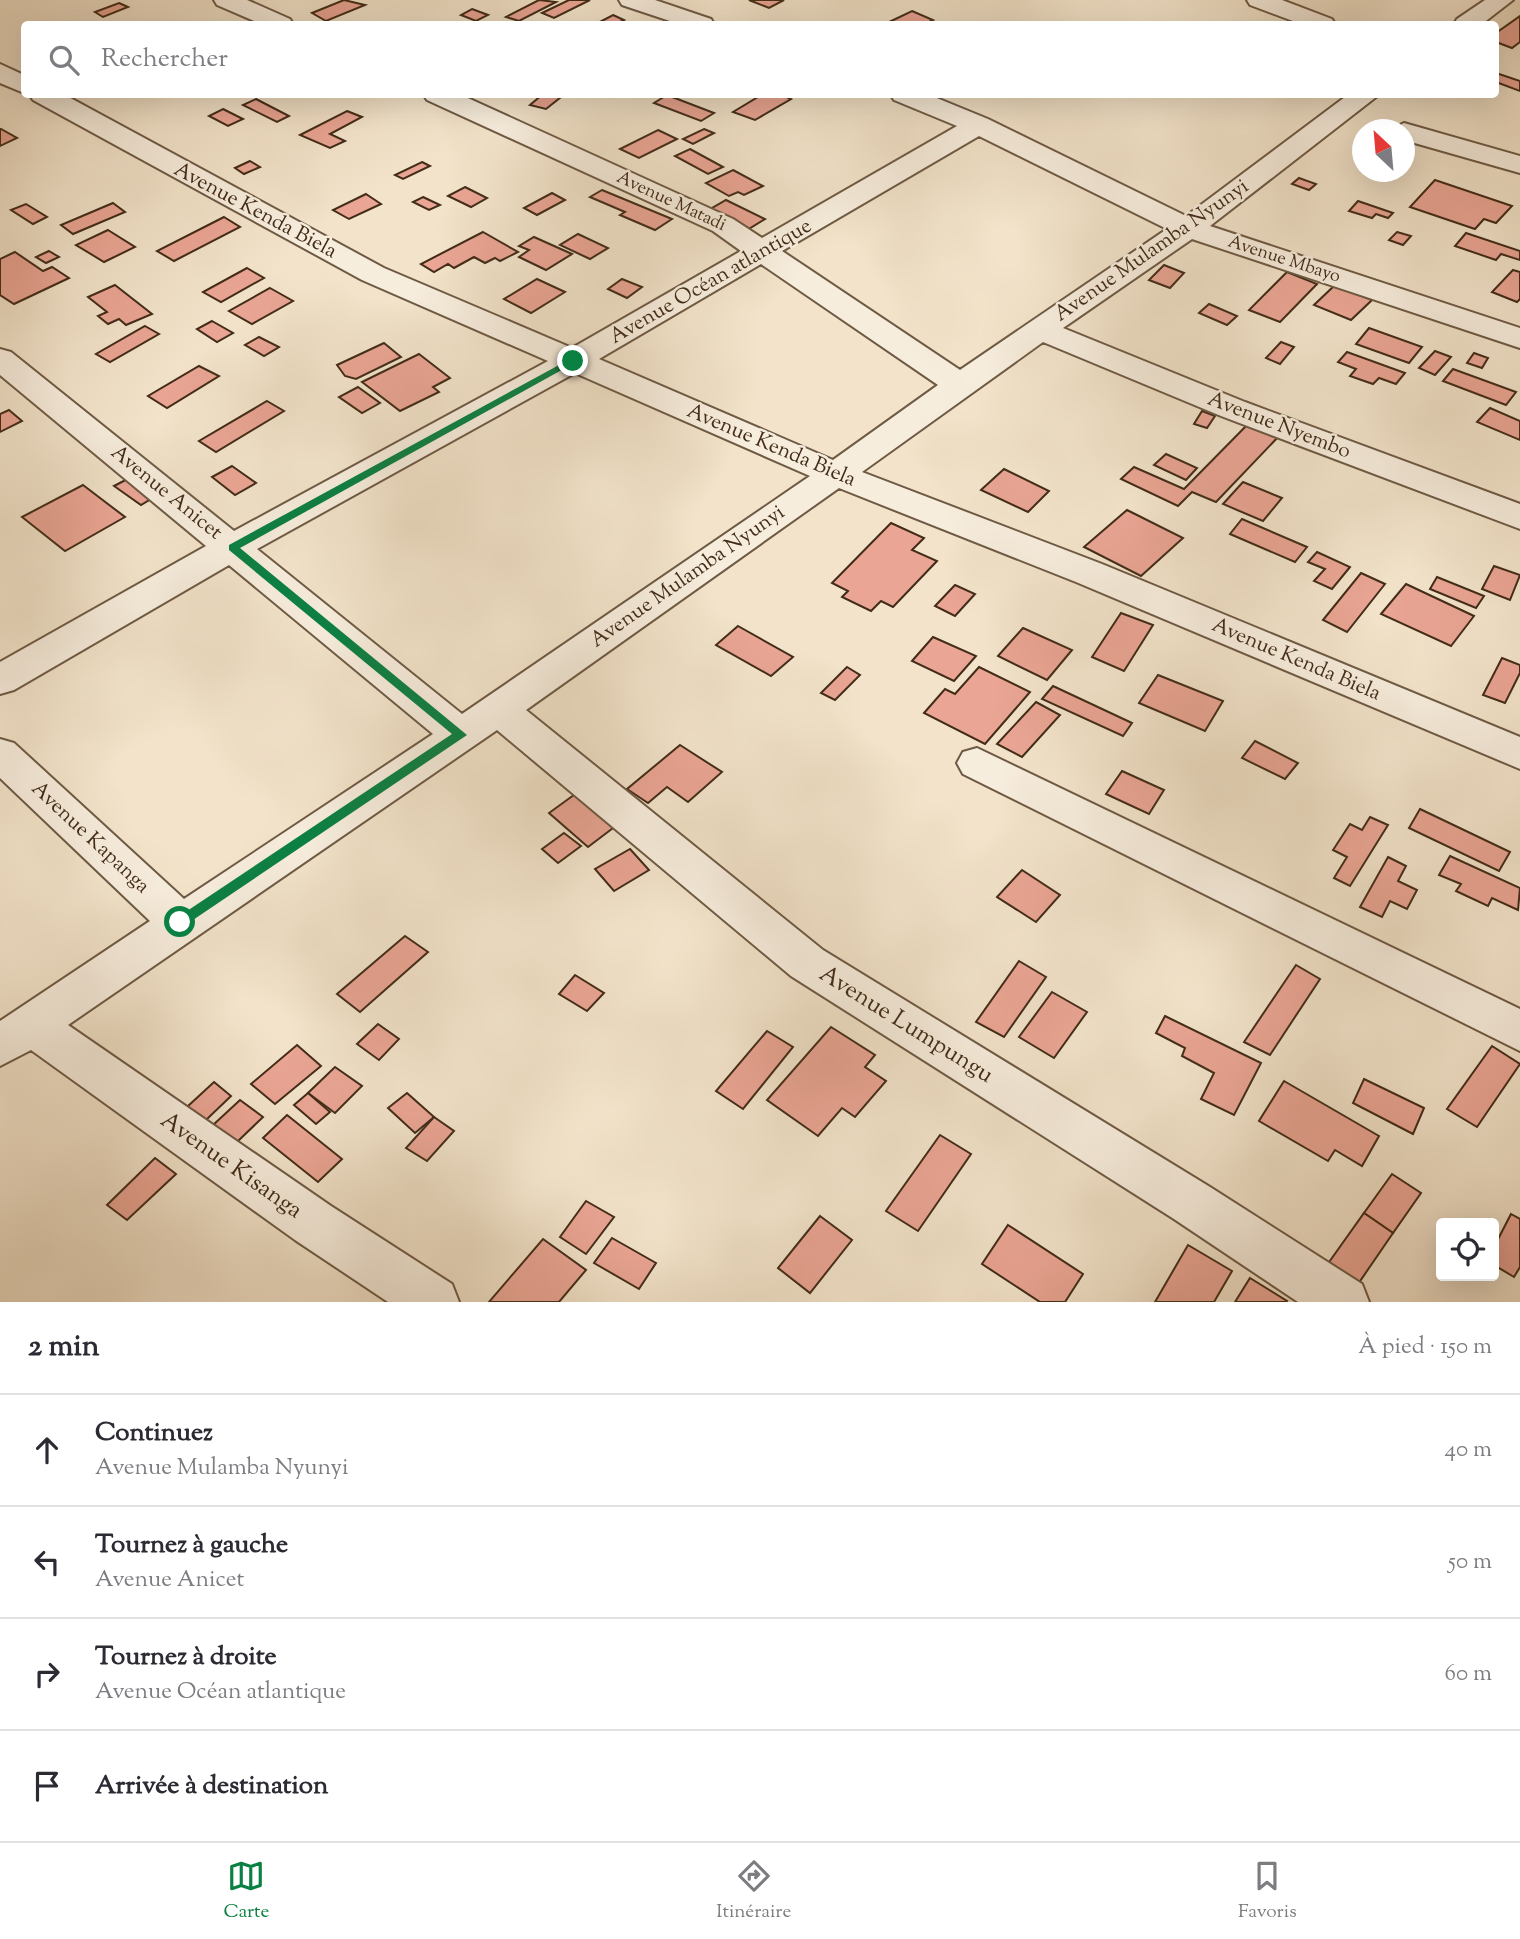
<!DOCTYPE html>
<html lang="fr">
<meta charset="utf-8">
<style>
:root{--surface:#fff;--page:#f2f2f3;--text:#2b2b33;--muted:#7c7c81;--line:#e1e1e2;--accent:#0b8043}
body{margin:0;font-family:"Sorts Mill Goudy",serif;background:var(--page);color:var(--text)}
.controls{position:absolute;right:21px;bottom:21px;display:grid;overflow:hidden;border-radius:7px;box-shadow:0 7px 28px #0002}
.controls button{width:63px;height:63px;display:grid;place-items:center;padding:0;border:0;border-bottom:2px solid var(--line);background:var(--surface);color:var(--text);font:35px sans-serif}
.compass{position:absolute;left:1352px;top:119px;width:63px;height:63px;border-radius:50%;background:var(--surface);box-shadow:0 7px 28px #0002;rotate:334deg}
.stop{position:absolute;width:21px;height:21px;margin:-16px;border:5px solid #0b8043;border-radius:50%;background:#fff}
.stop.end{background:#0b8043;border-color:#fff;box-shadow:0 2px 7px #0008}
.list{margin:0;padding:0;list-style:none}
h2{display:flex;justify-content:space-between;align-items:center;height:91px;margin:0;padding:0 28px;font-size:30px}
h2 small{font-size:23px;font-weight:400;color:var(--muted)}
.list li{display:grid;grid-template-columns:46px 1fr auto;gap:21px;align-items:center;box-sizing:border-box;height:112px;padding:0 28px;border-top:2px solid var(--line)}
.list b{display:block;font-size:26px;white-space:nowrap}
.list p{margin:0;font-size:23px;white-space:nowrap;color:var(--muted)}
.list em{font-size:23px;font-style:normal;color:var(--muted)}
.icon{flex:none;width:38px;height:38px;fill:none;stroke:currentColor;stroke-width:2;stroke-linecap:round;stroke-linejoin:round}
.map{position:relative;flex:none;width:1520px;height:1302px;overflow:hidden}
.search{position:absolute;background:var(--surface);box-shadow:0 7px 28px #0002;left:21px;right:21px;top:21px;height:77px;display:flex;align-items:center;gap:18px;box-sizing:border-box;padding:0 24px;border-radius:7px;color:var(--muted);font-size:26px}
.sheet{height:539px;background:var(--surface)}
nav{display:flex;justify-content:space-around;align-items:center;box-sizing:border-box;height:98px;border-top:2px solid var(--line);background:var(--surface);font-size:19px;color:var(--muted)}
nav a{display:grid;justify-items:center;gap:4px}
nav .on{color:var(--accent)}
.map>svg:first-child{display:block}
</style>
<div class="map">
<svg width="1520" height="1302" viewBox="0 0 1520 1302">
<rect width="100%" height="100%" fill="#f2e3ca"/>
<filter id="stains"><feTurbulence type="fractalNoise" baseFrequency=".00286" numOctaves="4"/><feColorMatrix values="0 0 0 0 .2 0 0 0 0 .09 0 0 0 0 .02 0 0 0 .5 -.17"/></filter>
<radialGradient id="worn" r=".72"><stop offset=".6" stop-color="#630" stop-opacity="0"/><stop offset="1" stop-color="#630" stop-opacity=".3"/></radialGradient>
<g fill="#eaa594" stroke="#422c18" stroke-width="2">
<path d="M 344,0 L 365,5 L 326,21 L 312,13 Z"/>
<path d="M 539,0 L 556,2 L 519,21 L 506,17 Z"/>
<path d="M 569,0 L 590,0 L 554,18 L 542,13 Z"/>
<path d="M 749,0 L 784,0 L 769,8 Z"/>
<path d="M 119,3 L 128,7 L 103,17 L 95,12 Z"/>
<path d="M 472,9 L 488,15 L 476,21 L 461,15 Z"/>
<path d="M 912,11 L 933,20 L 925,24 L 885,24 Z"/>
<path d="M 613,15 L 624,20 L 616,24 L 596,24 Z"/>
<path d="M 1520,16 L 1520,42 L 1512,48 L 1496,42 L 1496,33 Z"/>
<path d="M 1496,73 L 1520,81 L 1520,91 L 1496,82 Z"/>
<path d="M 543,94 L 552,94 L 561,97 L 546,109 L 530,105 Z"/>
<path d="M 763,94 L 780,94 L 791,99 L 755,120 L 733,112 Z"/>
<path d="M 667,95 L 714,113 L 701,121 L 654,103 Z"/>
<path d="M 256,99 L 289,116 L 277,122 L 243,105 Z"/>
<path d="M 223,109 L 243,119 L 228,126 L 209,116 Z"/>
<path d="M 347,111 L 362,117 L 330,134 L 345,141 L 330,148 L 300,135 Z"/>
<path d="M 0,129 L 1,129 L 17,138 L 0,146 Z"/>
<path d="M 704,129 L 714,133 L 693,144 L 683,139 Z"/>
<path d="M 658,130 L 677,139 L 639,158 L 620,149 Z"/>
<path d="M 690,149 L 723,167 L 708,174 L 675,156 Z"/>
<path d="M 250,161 L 260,167 L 244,174 L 235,168 Z"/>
<path d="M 422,162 L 430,166 L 403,179 L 395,175 Z"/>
<path d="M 733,170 L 763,186 L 744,195 L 738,192 L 729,196 L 706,183 Z"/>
<path d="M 1299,178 L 1316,184 L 1309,190 L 1292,184 Z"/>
<path d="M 1435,180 L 1512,206 L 1496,223 L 1484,219 L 1475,229 L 1410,207 Z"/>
<path d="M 465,187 L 487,198 L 471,207 L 448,196 Z"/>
<path d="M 602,190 L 672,219 L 655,230 L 620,215 L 625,212 L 590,197 Z"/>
<path d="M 552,193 L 565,200 L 537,215 L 524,208 Z"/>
<path d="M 366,194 L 381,204 L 349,219 L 333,210 Z"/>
<path d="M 423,197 L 440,205 L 429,210 L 413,202 Z"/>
<path d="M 726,200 L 765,219 L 747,230 L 707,211 Z"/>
<path d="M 1358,201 L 1393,213 L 1388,218 L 1376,214 L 1372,218 L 1349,211 Z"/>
<path d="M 113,203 L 125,212 L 73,234 L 61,225 Z"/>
<path d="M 26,204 L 47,217 L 33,224 L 11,210 Z"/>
<path d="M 224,217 L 240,227 L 174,261 L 157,251 Z"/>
<path d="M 108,230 L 135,247 L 104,262 L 76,245 Z"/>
<path d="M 483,232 L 518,252 L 500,261 L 495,258 L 485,263 L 474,257 L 454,268 L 448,264 L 434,272 L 421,264 Z"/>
<path d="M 1397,232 L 1411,236 L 1403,245 L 1389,240 Z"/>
<path d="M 1466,233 L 1520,251 L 1520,260 L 1501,254 L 1496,260 L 1455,246 Z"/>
<path d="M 578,234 L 608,248 L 590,259 L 560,245 Z"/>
<path d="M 534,237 L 572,254 L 546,270 L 519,257 L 529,250 L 519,246 Z"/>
<path d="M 49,251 L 59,257 L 46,263 L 36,257 Z"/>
<path d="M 15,252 L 43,271 L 52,267 L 69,278 L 14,304 L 0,295 L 0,259 Z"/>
<path d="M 1164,265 L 1184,273 L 1170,288 L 1149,280 Z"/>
<path d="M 247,268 L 264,278 L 221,302 L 203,292 Z"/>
<path d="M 1513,270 L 1520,272 L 1520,299 L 1517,302 L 1492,292 Z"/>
<path d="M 1287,272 L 1317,284 L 1280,322 L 1249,310 Z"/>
<path d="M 537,279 L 565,292 L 531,313 L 504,299 Z"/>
<path d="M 622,279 L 642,287 L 627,298 L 608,289 Z"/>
<path d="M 115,285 L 152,314 L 126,325 L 119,319 L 108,324 L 98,316 L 107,312 L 88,297 Z"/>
<path d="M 1335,285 L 1372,300 L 1351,320 L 1314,305 Z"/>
<path d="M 270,288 L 293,301 L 252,324 L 229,311 Z"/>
<path d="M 1209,304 L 1237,316 L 1227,325 L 1199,313 Z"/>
<path d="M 212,321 L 233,333 L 217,342 L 197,329 Z"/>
<path d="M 145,326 L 159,334 L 110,362 L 96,354 Z"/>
<path d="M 1369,328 L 1422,347 L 1409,363 L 1356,344 Z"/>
<path d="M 259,337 L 279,347 L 264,356 L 245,345 Z"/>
<path d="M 1281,342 L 1294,347 L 1280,364 L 1266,358 Z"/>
<path d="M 384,343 L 401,357 L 356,379 L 345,376 L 337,365 Z"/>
<path d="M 1435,351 L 1451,357 L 1435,375 L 1419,368 Z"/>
<path d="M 1347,352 L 1405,373 L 1396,384 L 1379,378 L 1373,384 L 1350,376 L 1356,369 L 1338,362 Z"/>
<path d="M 1474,353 L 1488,358 L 1482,368 L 1467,363 Z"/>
<path d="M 419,354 L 450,378 L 433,387 L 439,392 L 400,411 L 362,382 Z"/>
<path d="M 199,366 L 219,376 L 167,408 L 148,396 Z"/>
<path d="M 1453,369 L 1516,392 L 1506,405 L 1443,381 Z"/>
<path d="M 358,387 L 380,403 L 362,413 L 339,397 Z"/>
<path d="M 267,401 L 284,411 L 216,452 L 199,441 Z"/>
<path d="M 1490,408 L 1520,421 L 1520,440 L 1477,422 Z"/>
<path d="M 9,410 L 22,421 L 0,432 L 0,414 Z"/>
<path d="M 1202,411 L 1215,416 L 1207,428 L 1194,424 Z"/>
<path d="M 1250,422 L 1280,435 L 1216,502 L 1192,492 L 1178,506 L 1121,479 L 1134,467 L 1184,489 Z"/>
<path d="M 1166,454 L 1197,468 L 1186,480 L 1154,465 Z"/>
<path d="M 232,466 L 256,483 L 235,495 L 212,477 Z"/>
<path d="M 1004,469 L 1049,491 L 1028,512 L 981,490 Z"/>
<path d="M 139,473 L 164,491 L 141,505 L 114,486 Z"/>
<path d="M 1243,482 L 1282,498 L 1263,521 L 1223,504 Z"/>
<path d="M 83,485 L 125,517 L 65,551 L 22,517 Z"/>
<path d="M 1127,510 L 1183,538 L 1141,576 L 1084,547 Z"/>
<path d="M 1242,519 L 1307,547 L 1295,562 L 1230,534 Z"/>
<path d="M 891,523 L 924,538 L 912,550 L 937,561 L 893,607 L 881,601 L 871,611 L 842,597 L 848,591 L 832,583 Z"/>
<path d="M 1317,552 L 1350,567 L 1332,589 L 1314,581 L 1325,569 L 1308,562 Z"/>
<path d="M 1494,566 L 1520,575 L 1510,600 L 1482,589 Z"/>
<path d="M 1361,573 L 1385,584 L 1347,632 L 1323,620 Z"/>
<path d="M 1437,577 L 1484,596 L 1476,608 L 1430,589 Z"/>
<path d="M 1406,584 L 1474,616 L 1451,646 L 1381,614 Z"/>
<path d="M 955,585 L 975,594 L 955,616 L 935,606 Z"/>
<path d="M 1121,613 L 1153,625 L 1124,671 L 1092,657 Z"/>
<path d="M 738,626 L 793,657 L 771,676 L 716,645 Z"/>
<path d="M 1023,628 L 1072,650 L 1047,680 L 998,656 Z"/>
<path d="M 933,637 L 976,656 L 954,681 L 912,661 Z"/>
<path d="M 1502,658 L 1520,665 L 1520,673 L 1505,703 L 1483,695 Z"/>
<path d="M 847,667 L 860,675 L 835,700 L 821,693 Z"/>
<path d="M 979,667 L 1030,692 L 985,744 L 924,713 L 945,689 L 955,694 Z"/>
<path d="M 1158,675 L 1223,701 L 1205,731 L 1139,703 Z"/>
<path d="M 1053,686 L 1132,723 L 1123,736 L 1042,699 Z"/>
<path d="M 1036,702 L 1060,715 L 1022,757 L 997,744 Z"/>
<path d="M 1255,741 L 1298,763 L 1285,779 L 1242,758 Z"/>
<path d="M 680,745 L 722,772 L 688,802 L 667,787 L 648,803 L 627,789 Z"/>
<path d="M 1122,771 L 1164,790 L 1149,814 L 1106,794 Z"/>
<path d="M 578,792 L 617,825 L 588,847 L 549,813 Z"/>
<path d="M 1420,809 L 1510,852 L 1499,871 L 1409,828 Z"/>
<path d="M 1370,817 L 1388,825 L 1350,886 L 1334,878 L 1347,857 L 1333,850 L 1350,824 L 1362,830 Z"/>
<path d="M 564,833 L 581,846 L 558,863 L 542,849 Z"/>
<path d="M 630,849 L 649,870 L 614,891 L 595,869 Z"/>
<path d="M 1450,856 L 1520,888 L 1518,910 L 1492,898 L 1488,906 L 1456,891 L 1461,884 L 1439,875 Z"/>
<path d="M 1388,857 L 1406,866 L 1398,881 L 1417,890 L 1407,909 L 1390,901 L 1382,917 L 1360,907 Z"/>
<path d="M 1022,870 L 1060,895 L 1036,922 L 997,897 Z"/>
<path d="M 405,936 L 428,952 L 360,1012 L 337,994 Z"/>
<path d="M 1019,961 L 1046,977 L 1004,1037 L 976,1022 Z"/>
<path d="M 1296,965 L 1320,979 L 1270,1055 L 1244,1042 Z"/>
<path d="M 575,975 L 604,993 L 587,1011 L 559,994 Z"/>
<path d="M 1052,992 L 1087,1012 L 1054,1058 L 1019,1037 Z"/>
<path d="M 1165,1016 L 1261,1063 L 1234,1115 L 1201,1099 L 1214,1073 L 1182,1056 L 1185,1048 L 1156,1033 Z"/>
<path d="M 378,1024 L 399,1039 L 379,1060 L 357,1044 Z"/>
<path d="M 831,1027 L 875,1055 L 865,1067 L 886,1081 L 855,1117 L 842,1108 L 818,1136 L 767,1100 Z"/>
<path d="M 767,1031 L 793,1047 L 743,1109 L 716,1091 Z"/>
<path d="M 297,1045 L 321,1066 L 275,1104 L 251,1084 Z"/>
<path d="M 1492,1046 L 1520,1064 L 1477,1127 L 1447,1109 Z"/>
<path d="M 335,1067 L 362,1086 L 335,1113 L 308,1093 Z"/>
<path d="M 1364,1079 L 1424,1108 L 1413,1134 L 1353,1103 Z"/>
<path d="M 1284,1081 L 1379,1136 L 1362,1166 L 1335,1150 L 1328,1161 L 1259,1121 Z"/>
<path d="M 214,1082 L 231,1096 L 205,1121 L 187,1107 Z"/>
<path d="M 308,1093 L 330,1112 L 316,1124 L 294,1105 Z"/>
<path d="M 407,1093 L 434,1117 L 415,1133 L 388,1108 Z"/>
<path d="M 240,1100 L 263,1117 L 235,1144 L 212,1126 Z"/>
<path d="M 287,1115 L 342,1159 L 318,1182 L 263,1138 Z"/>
<path d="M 434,1117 L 454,1131 L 427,1161 L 406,1148 Z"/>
<path d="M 940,1135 L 971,1154 L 918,1231 L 886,1211 Z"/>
<path d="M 155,1158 L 176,1174 L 127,1220 L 107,1205 Z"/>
<path d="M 1392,1174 L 1421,1193 L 1393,1233 L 1364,1213 Z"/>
<path d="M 586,1201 L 614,1217 L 586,1254 L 560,1237 Z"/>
<path d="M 1364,1213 L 1393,1233 L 1356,1287 L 1327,1265 Z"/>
<path d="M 1511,1214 L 1520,1219 L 1520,1267 L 1514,1277 L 1494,1265 L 1494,1247 Z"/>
<path d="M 820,1216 L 852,1240 L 810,1293 L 778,1268 Z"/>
<path d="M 1008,1225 L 1083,1274 L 1065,1302 L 1040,1302 L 982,1264 Z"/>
<path d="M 612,1238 L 656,1263 L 639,1289 L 594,1263 Z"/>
<path d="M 543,1239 L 586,1270 L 559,1302 L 489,1302 Z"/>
<path d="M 1188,1245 L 1232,1271 L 1214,1302 L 1155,1302 Z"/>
<path d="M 1250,1278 L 1287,1301 L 1286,1302 L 1235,1302 Z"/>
</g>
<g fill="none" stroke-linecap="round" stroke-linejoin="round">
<defs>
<g id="minor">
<path d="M 214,0 L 247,0 L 290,19 L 293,24 L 261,24 L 217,5 Z"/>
<path d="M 619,0 L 655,0 L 711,19 L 714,24 L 679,24 L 622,5 Z"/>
<path d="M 1247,0 L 1282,0 L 1332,19 L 1335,24 L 1301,24 L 1250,5 Z"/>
<path d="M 1485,0 L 1513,0 L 1482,24 L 1454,24 L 1457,19 Z"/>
<path d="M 0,64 L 24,75 L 24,93 L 0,83 Z"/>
<path d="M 29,94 L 63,94 L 384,268 L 572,348 L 741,251 L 713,231 L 427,100 L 423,94 L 459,94 L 733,219 L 762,238 L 957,126 L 894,100 L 890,94 L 927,94 L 988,119 L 1186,216 L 1349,94 L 1380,94 L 1210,226 L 1520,328 L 1520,348 L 1192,239 L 1063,328 L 1245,402 L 1520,504 L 1520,529 L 1221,416 L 1043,342 L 862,472 L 1102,564 L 1520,737 L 1520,769 L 1076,582 L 839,488 L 526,710 L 823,950 L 1210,1187 L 1362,1284 L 1369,1302 L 1298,1302 L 1174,1219 L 791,976 L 497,730 L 68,1025 L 331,1206 L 452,1284 L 459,1302 L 388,1302 L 295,1240 L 31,1050 L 0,1066 L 0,1021 L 150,921 L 0,778 L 0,739 L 14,743 L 184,899 L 433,734 L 229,565 L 14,690 L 0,694 L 0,662 L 206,546 L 0,375 L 0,349 L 11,352 L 234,531 L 548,361 L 362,280 L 33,100 ZM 979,136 L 1167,229 L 960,370 L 782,251 ZM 761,264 L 938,385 L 833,460 L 599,359 ZM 575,373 L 810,476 L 462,714 L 257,549 Z"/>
<path d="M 1404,123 L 1520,156 L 1520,173 L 1404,140 L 1404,130 L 1391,130 Z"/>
<path d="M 977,748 L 1520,1009 L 1520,1051 L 963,774 L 957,763 L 963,752 Z"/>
</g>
</defs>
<use href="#minor" stroke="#6e5a44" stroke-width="4"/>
<use href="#minor" fill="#f7eddd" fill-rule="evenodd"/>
</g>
<path fill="#0b8043" d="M 570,359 L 578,361 L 240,548 L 467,735 L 184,926 L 175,926 L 175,919 L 452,734 L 229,550 L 229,545 Z"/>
<g text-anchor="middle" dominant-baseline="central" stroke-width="5" stroke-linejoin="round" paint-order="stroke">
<g font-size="18" fill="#422c18" stroke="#f7eddd">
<text transform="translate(671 202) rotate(25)">Avenue Matadi</text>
<text transform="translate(1284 260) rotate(18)">Avenue Mbayo</text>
</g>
<g font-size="21" fill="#422c18" stroke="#f7eddd">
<text transform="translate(255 211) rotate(28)">Avenue Kenda Biela</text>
<text transform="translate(1152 251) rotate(-35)">Avenue Mulamba Nyunyi</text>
<text transform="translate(711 282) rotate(-30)">Avenue Océan atlantique</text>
<text transform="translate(1279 426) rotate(21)">Avenue Nyembo</text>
<text transform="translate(771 446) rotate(23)">Avenue Kenda Biela</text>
<text transform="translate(166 493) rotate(39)">Avenue Anicet</text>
<text transform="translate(688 577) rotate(-35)">Avenue Mulamba Nyunyi</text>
<text transform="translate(1296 660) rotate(23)">Avenue Kenda Biela</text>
<text transform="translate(90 838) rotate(43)">Avenue Kapanga</text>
</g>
<g font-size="24" fill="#422c18" stroke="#f7eddd">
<text transform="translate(906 1025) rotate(32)">Avenue Lumpungu</text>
<text transform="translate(231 1166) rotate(35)">Avenue Kisanga</text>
</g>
</g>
<rect width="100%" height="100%" filter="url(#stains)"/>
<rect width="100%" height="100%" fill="url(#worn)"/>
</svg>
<div class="controls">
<button><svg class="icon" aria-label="locate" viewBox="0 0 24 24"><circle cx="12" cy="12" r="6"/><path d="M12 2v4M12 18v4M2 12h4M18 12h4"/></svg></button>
</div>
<svg class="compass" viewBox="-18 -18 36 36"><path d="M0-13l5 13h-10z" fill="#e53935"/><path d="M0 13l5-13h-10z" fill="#7c7c81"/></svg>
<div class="stop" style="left:180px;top:922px"></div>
<div class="stop end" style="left:573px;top:361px"></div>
<div class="search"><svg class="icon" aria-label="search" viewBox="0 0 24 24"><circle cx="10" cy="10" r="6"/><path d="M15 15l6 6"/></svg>Rechercher</div>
</div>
<section class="sheet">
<h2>2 min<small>À pied · 150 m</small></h2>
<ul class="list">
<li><svg class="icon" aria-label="ahead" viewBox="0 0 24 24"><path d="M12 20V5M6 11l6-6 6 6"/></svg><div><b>Continuez</b><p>Avenue Mulamba Nyunyi</p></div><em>40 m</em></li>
<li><svg class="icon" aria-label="left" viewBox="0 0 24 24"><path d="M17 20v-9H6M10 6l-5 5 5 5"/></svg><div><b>Tournez à gauche</b><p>Avenue Anicet</p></div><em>50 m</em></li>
<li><svg class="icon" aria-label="right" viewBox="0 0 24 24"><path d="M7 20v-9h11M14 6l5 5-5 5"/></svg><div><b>Tournez à droite</b><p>Avenue Océan atlantique</p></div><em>60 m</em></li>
<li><svg class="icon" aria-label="arrive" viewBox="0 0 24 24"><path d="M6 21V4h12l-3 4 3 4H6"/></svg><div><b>Arrivée à destination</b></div></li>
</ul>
</section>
<nav>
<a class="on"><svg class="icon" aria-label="map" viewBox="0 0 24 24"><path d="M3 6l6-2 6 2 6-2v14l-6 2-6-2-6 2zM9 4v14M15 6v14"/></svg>Carte</a>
<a><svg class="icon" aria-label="directions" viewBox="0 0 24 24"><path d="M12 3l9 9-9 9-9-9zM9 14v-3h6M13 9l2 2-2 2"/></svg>Itinéraire</a>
<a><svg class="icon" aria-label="saved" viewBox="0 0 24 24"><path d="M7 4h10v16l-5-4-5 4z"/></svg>Favoris</a>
</nav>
